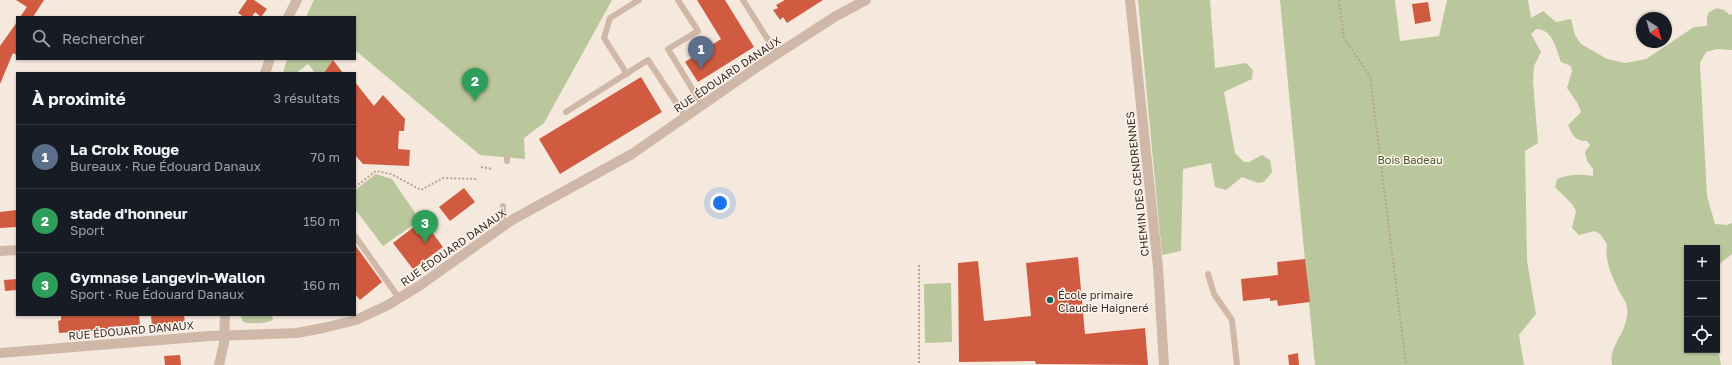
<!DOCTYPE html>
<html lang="fr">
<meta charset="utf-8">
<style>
:root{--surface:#171b24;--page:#242831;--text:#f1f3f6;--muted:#9ea1a6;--line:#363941;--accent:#b45309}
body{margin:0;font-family:"Golos Text",sans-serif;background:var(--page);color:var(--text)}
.controls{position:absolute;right:12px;bottom:12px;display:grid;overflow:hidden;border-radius:0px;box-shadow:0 1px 3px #0004}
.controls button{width:36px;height:36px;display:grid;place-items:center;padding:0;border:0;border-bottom:1px solid var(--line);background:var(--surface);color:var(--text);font:20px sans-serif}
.compass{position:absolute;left:1636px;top:12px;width:36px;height:36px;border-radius:50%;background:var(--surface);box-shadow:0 1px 3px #0004;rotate:143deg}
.you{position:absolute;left:720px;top:203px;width:14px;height:14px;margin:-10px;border:3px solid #fff;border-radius:50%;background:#1a73e8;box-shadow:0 0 0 6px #1a73e833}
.badge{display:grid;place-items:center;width:26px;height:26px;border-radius:50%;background:var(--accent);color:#fff;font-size:13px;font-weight:700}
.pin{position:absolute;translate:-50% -33px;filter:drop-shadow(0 1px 2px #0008)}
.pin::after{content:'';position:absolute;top:21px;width:14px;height:12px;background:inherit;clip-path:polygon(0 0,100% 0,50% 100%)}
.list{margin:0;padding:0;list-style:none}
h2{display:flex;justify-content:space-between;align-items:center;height:52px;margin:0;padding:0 16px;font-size:17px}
h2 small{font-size:13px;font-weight:400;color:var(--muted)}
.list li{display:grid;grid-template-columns:26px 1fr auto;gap:12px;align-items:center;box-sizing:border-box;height:64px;padding:0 16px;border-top:1px solid var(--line)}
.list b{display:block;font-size:15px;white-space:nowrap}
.list p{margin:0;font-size:13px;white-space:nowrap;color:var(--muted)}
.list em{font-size:13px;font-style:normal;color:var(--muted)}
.icon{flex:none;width:22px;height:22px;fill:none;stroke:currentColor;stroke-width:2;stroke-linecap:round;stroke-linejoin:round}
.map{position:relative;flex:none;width:1732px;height:365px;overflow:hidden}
.search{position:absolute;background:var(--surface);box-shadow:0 1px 3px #0004;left:16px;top:16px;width:340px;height:44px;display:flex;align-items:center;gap:10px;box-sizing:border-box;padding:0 14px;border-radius:0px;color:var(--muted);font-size:15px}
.panel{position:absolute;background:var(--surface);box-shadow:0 1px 3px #0004;left:16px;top:72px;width:340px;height:244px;border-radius:0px}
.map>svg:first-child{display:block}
</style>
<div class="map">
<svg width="1732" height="365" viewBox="0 0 1732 365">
<rect width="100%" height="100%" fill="#f5e9de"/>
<g fill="#bac69c">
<path d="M 314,0 L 612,0 L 544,123 L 524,138 L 525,159 L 480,155 L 355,50 L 355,17 L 306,17 Z"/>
<path d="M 1138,0 L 1210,0 L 1215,68 L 1246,63 L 1253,70 L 1252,79 L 1224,92 L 1235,153 L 1244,162 L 1249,162 L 1262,155 L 1270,160 L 1272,172 L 1264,182 L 1258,183 L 1242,177 L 1226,190 L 1215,187 L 1211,163 L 1183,169 L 1181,251 L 1162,255 Z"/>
<path d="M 1280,0 L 1395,0 L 1400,41 L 1439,36 L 1447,0 L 1528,0 L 1531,18 L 1543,11 L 1556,22 L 1571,19 L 1575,35 L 1581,44 L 1607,59 L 1625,63 L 1646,59 L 1694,27 L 1707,26 L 1707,17 L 1709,12 L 1717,8 L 1724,10 L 1730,15 L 1732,14 L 1732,50 L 1717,49 L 1706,52 L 1700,63 L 1707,196 L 1715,224 L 1727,225 L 1732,223 L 1732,254 L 1717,266 L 1717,248 L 1687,248 L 1687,350 L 1717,350 L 1717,342 L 1721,365 L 1612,365 C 1608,344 1630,332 1627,307 C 1626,302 1623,297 1620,293 C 1613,278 1604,261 1607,244 L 1601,235 L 1595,231 L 1579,235 L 1572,228 L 1576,211 L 1572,204 L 1555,187 L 1557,179 C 1570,174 1580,174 1593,176 L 1593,169 L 1587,161 L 1585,152 L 1590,145 L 1587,141 C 1575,141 1573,136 1568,125 L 1581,112 L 1578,104 L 1567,88 L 1572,71 L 1571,66 L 1561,62 C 1556,49 1553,29 1536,29 L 1531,34 L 1541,52 L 1534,66 L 1533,81 L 1538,143 L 1525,151 L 1527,261 L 1536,314 L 1519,335 L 1524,365 L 1315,365 Z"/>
<path d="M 287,59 L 334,59 L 324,73 L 315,73 L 308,64 L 296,73 L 283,73 Z"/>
<path d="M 376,174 L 392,179 L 420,220 L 383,246 L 355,209 L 355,190 Z"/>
<path d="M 951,283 L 952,342 L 925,343 L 924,284 Z"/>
<path d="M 240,315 L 272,315 L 273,320 C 265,324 252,324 243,322 Z"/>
</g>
<g fill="#d15b40">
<path d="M 16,0 L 44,0 L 33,17 L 20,17 L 27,7 Z"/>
<path d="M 247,0 L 254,0 L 267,9 L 261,17 L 255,12 L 252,17 L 244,17 L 238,13 Z"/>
<path d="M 697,0 L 725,0 L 754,47 L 698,82 L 685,62 L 721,39 Z"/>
<path d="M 785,0 L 823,0 L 787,23 L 783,17 L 780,20 L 773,10 L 778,8 L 776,5 Z"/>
<path d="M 1428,2 L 1431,21 L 1415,24 L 1412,4 Z"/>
<path d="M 17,22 L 17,55 L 13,53 L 0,84 L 0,46 Z"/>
<path d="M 333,60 L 343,73 L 324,73 Z"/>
<path d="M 641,77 L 662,112 L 560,174 L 539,139 Z"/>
<path d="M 355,82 L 374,106 L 383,95 L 405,119 L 404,131 L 399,131 L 398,149 L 410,150 L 409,166 L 363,164 L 355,155 Z"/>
<path d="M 464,188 L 475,202 L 450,221 L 439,207 Z"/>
<path d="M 16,210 L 17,227 L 0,228 L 0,212 Z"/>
<path d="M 423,220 L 443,247 L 413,269 L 393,243 Z"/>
<path d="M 355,245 L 382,282 L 360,300 L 355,294 Z"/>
<path d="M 1078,257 L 1085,334 L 1145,328 L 1148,365 L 1036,364 L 1035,361 L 959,362 L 958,263 L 978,261 L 984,321 L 1031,316 L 1026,263 Z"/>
<path d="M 1305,259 L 1310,302 L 1278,306 L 1277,300 L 1270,301 L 1270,298 L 1243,301 L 1241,279 L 1278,275 L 1277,262 Z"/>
<path d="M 17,279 L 17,290 L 5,291 L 4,280 Z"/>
<path d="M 61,315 L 139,315 L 140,325 L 108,327 L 108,330 L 59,333 L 58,321 L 61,320 Z"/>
<path d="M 184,315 L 185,322 L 152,325 L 151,316 Z"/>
<path d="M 1298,353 L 1299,365 L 1289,365 L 1288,355 Z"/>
<path d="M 180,355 L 181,365 L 165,365 L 164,356 Z"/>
</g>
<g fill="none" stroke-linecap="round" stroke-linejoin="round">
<g stroke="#bba192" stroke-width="2" stroke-dasharray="2 2" stroke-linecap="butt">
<path d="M 1339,0 L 1344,38 L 1370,76 L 1406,365"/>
<path d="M 481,167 L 493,169"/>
<path d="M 355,187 L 376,171 L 391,174 L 421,190 L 443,178 L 478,179"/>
<path d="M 919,265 L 919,365"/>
</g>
<g stroke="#cfb8a8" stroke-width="6">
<path d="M 678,0 L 698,31 L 668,49 L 702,105"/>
<path d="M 743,0 L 777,54"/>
<path d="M 627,74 L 604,38 L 610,18 L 639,0"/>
<path d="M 566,112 L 648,60 L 685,116"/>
<path d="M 507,161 L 507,157"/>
<path d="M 502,226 L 503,206"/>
<path d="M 355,236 L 399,298"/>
<path d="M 1208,274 L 1214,294 L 1232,320 L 1237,365"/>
</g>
<g stroke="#cfb8a8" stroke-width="10">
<path d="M 1130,0 L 1158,267 L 1164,365"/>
<path d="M 288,17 L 297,0"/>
<path d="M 265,73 L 270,59"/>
<path d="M 0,251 L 17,250"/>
<path d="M 0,353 L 210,336 L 297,333 L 323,328 L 356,320 L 388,305 L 419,286 L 512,220 L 632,154 L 760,65 L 836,16 L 866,0"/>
<path d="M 219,365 L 224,343 L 225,315"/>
</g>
</g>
<circle fill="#1a6061" stroke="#fcf3eb" stroke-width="1.5" cx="1050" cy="300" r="4"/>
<g text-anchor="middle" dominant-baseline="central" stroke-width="3" stroke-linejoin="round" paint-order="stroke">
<g font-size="11" fill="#3b2e29" stroke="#fcf3eb">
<text transform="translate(727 74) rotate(-34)">RUE ÉDOUARD DANAUX</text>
<text transform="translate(1137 184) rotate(-96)">CHEMIN DES CENDRENNES</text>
<text transform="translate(453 247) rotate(-35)">RUE ÉDOUARD DANAUX</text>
<text transform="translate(131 330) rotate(-5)">RUE ÉDOUARD DANAUX</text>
</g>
<g font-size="11" fill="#4c5c2a" stroke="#fcf3eb">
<text x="1410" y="159">Bois Badeau</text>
</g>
<g font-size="11" fill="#3b2e29" stroke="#fcf3eb" text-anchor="start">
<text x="1058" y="294">École primaire<tspan x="1058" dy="13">Claudie Haigneré</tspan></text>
</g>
</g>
</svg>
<div class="controls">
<button>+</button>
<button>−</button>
<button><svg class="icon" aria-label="locate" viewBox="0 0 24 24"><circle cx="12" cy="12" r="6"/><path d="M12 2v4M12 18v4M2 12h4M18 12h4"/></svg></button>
</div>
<svg class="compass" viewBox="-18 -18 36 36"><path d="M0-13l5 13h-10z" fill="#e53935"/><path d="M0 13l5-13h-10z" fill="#9ea1a6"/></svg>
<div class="you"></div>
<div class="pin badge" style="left:701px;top:69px;background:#5c6f8a">1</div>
<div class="pin badge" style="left:475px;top:101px;background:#2e9e5b">2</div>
<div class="pin badge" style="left:425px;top:243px;background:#2e9e5b">3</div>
<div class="search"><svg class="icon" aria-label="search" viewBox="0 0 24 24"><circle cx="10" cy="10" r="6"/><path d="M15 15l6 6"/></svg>Rechercher</div>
<section class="panel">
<h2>À proximité<small>3 résultats</small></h2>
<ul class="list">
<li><span class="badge" style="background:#5c6f8a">1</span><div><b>La Croix Rouge</b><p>Bureaux · Rue Édouard Danaux</p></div><em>70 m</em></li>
<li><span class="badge" style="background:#2e9e5b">2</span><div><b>stade d'honneur</b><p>Sport</p></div><em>150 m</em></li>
<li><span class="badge" style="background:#2e9e5b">3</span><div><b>Gymnase Langevin-Wallon</b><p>Sport · Rue Édouard Danaux</p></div><em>160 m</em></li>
</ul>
</section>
</div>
